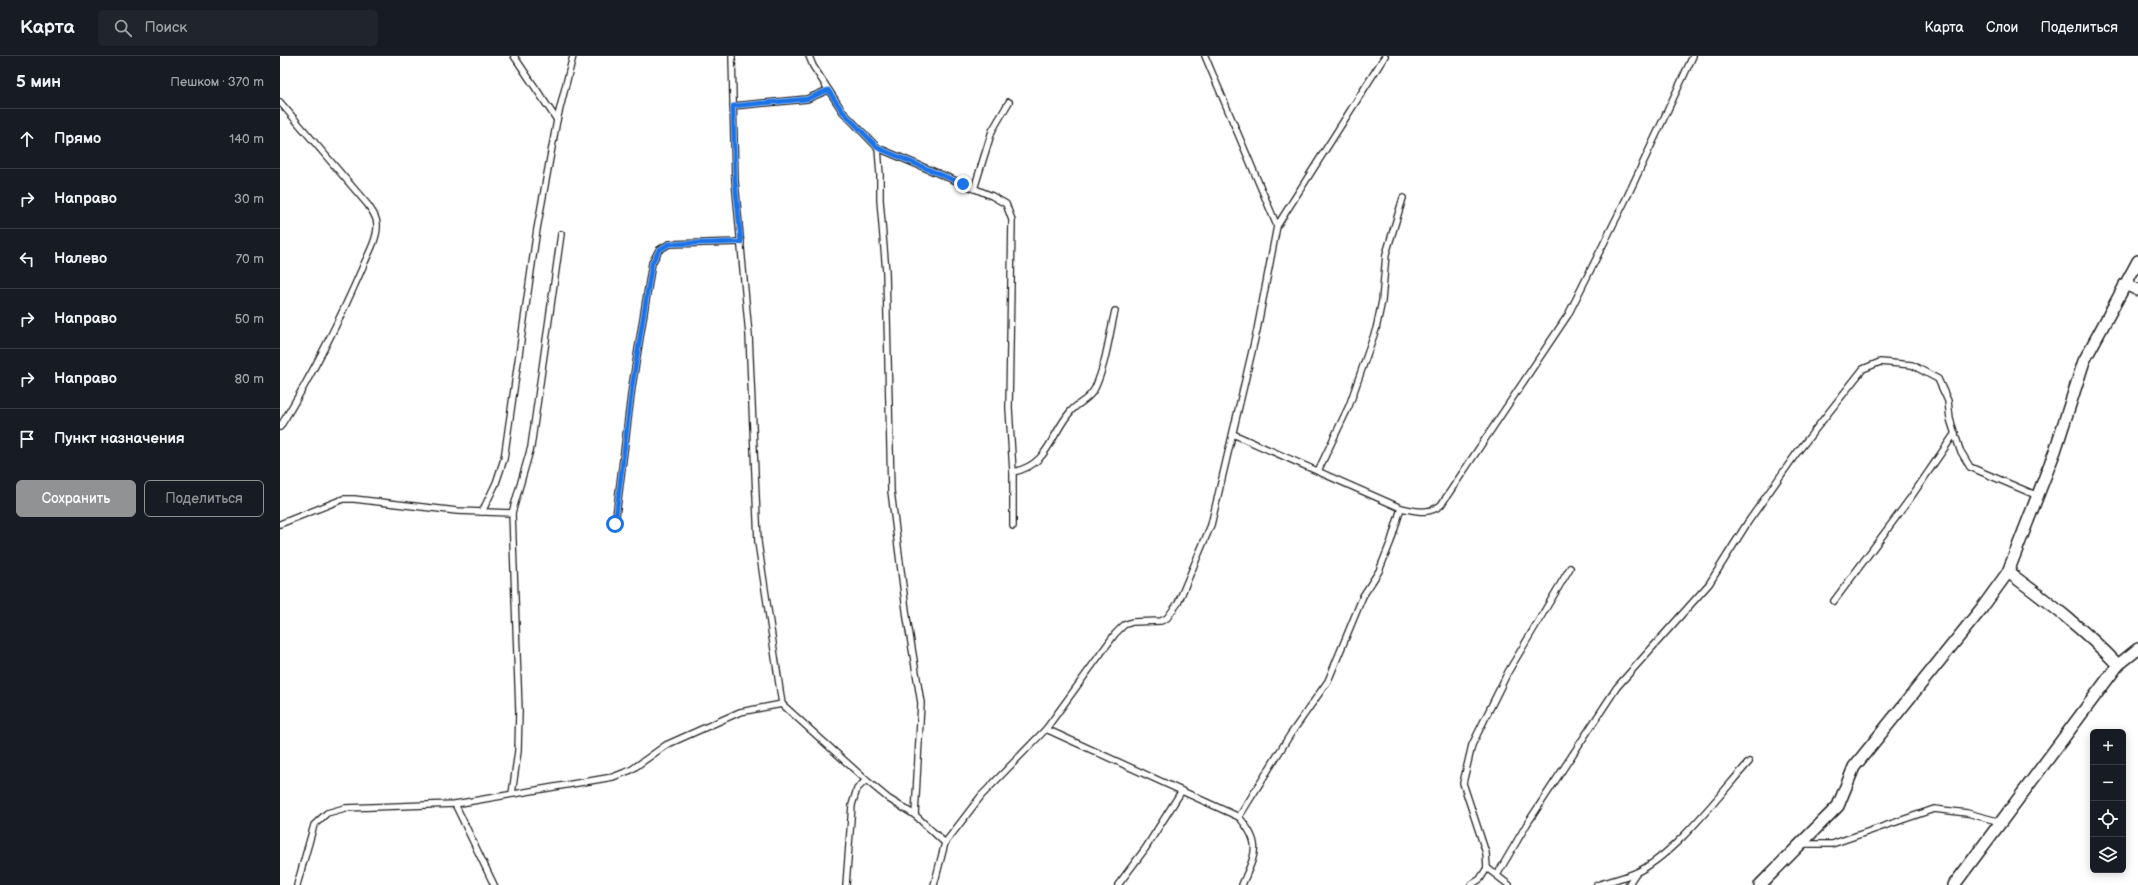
<!DOCTYPE html>
<html lang="ru">
<meta charset="utf-8">
<style>
:root{--surface:#171b24;--page:#20242c;--text:#f1f3f6;--muted:#9ea1a6;--line:#363941;--accent:#919294}
body{margin:0;font-family:"Balsamiq Sans",sans-serif;background:var(--page);color:var(--text)}
.controls{position:absolute;right:12px;bottom:12px;display:grid;overflow:hidden;border-radius:6px;box-shadow:0 2px 10px #0003}
.controls button{width:36px;height:36px;display:grid;place-items:center;padding:0;border:0;border-bottom:1px solid var(--line);background:var(--surface);color:var(--text);font:20px sans-serif}
.stop{position:absolute;width:12px;height:12px;margin:-9px;border:3px solid #1a73e8;border-radius:50%;background:#fff}
.stop.end{background:#1a73e8;border-color:#fff;box-shadow:0 1px 4px #0008}
.list{margin:0;padding:0;list-style:none}
h2{display:flex;justify-content:space-between;align-items:center;height:52px;margin:0;padding:0 16px;font-size:17px}
h2 small{font-size:13px;font-weight:400;color:var(--muted)}
.list li{display:grid;grid-template-columns:26px 1fr auto;gap:12px;align-items:center;box-sizing:border-box;height:60px;padding:0 16px;border-top:1px solid var(--line)}
.list b{display:block;font-size:15px;white-space:nowrap}
.list em{font-size:13px;font-style:normal;color:var(--muted)}
.actions{display:flex;gap:8px;padding:12px 16px}
.actions a{flex:1;padding:9px 0;border:1px solid var(--accent);border-radius:6px;text-align:center;font-size:14px;color:var(--accent)}
.actions .main{background:var(--accent);color:#fff}
.icon{flex:none;width:22px;height:22px;fill:none;stroke:currentColor;stroke-width:2;stroke-linecap:round;stroke-linejoin:round}
.map{position:relative;flex:none;width:1858px;height:829px;overflow:hidden}
header{display:flex;align-items:center;gap:24px;box-sizing:border-box;height:56px;padding:0 20px;background:var(--surface);border-bottom:1px solid var(--line)}
header strong{font-size:19px}
nav{display:flex;gap:22px;margin-inline-start:auto;font-size:14px}
.search{width:280px;height:36px;background:var(--page);display:flex;align-items:center;gap:10px;box-sizing:border-box;padding:0 14px;border-radius:6px;color:var(--muted);font-size:15px}
main{display:flex}
aside{flex:1;background:var(--surface)}
.map>svg:first-child{display:block}
</style>
<header>
<strong>Карта</strong>
<div class="search"><svg class="icon" aria-label="search" viewBox="0 0 24 24"><circle cx="10" cy="10" r="6"/><path d="M15 15l6 6"/></svg>Поиск</div>
<nav><a>Карта</a><a>Слои</a><a>Поделиться</a></nav>
</header>
<main>
<aside>
<h2>5 мин<small>Пешком · 370 m</small></h2>
<ul class="list">
<li><svg class="icon" aria-label="ahead" viewBox="0 0 24 24"><path d="M12 20V5M6 11l6-6 6 6"/></svg><div><b>Прямо</b></div><em>140 m</em></li>
<li><svg class="icon" aria-label="right" viewBox="0 0 24 24"><path d="M7 20v-9h11M14 6l5 5-5 5"/></svg><div><b>Направо</b></div><em>30 m</em></li>
<li><svg class="icon" aria-label="left" viewBox="0 0 24 24"><path d="M17 20v-9H6M10 6l-5 5 5 5"/></svg><div><b>Налево</b></div><em>70 m</em></li>
<li><svg class="icon" aria-label="right" viewBox="0 0 24 24"><path d="M7 20v-9h11M14 6l5 5-5 5"/></svg><div><b>Направо</b></div><em>50 m</em></li>
<li><svg class="icon" aria-label="right" viewBox="0 0 24 24"><path d="M7 20v-9h11M14 6l5 5-5 5"/></svg><div><b>Направо</b></div><em>80 m</em></li>
<li><svg class="icon" aria-label="arrive" viewBox="0 0 24 24"><path d="M6 21V4h12l-3 4 3 4H6"/></svg><div><b>Пункт назначения</b></div></li>
</ul>
<div class="actions"><a class="main">Сохранить</a><a>Поделиться</a></div>
</aside>
<div class="map">
<svg width="1858" height="829" viewBox="0 0 1858 829">
<rect width="100%" height="100%" fill="#fff"/>
<filter id="ink" filterUnits="userSpaceOnUse"><feTurbulence type="fractalNoise" baseFrequency=".025" numOctaves="2"/><feDisplacementMap in="SourceGraphic" scale="8" xChannelSelector="R" yChannelSelector="G"/><feConvolveMatrix kernelMatrix="1 2 1 2 8 2 1 2 1" color-interpolation-filters="sRGB"/></filter>
<g filter="url(#ink)">
<g fill="none" stroke-linecap="round" stroke-linejoin="round">
<defs>
<g id="lane">
<path d="M 234,0 L 277,64"/>
<path d="M 452,0 L 455,125 L 469,279 L 478,486 L 502,648 L 586,724 L 609,743 L 635,759 L 665,787"/>
<path d="M 529,0 L 533,10 L 563,56 L 598,92 L 712,140 L 726,148 L 732,164 L 729,352 L 733,416 L 733,470"/>
<path d="M 925,0 L 997,170"/>
<path d="M 0,46 L 88,149 C 92,155 97,161 97,168 C 98,181 89,197 84,208 C 60,264 32,319 0,371"/>
<path d="M 453,50 L 527,43 L 548,34"/>
<path d="M 598,92 L 600,119 L 600,144 L 606,216 L 611,435 L 627,562 L 641,647 L 635,759"/>
<path d="M 694,133 L 712,75 L 729,46"/>
<path d="M 953,378 L 1121,452 C 1137,455 1148,459 1161,449 L 1288,259 L 1347,141 L 1413,0"/>
<path d="M 1038,415 L 1069,350 L 1096,273 L 1102,245 L 1106,198 L 1123,142"/>
<path d="M 733,416 C 769,409 770,379 791,355 C 799,346 809,344 815,332 C 826,308 829,280 835,255"/>
<path d="M 202,456 L 216,427 L 224,403 L 257,173 L 277,64 L 293,0"/>
<path d="M 0,468 L 63,443 L 74,443 L 177,455 L 232,457"/>
<path d="M 335,468 L 352,331 L 372,207 L 379,194 L 389,188 L 461,186"/>
<path d="M 1554,545 L 1629,444 L 1675,377"/>
<path d="M 232,738 L 238,695 L 239,655 L 232,457 L 251,391 L 281,178"/>
<path d="M 175,748 L 214,829"/>
<path d="M 959,761 L 1010,679 L 1048,625 L 1083,540 L 1099,515 L 1111,485 L 1121,452"/>
<path d="M 1521,788 L 1552,788 L 1654,753 L 1687,757 L 1721,766"/>
<path d="M 1207,812 L 1229,829"/>
<path d="M 1217,819 L 1247,768 L 1337,631 L 1429,528 L 1468,466 L 1516,398 L 1583,313 L 1600,306 L 1632,309 L 1658,323 L 1668,345 L 1670,363 L 1680,394 L 1690,411 L 1758,440"/>
<path d="M 17,829 L 34,769 L 47,757 L 65,752 L 175,748 L 333,721 L 351,714 L 386,689 L 460,656 L 502,648"/>
<path d="M 566,829 L 572,749 L 577,733 L 586,724"/>
<path d="M 654,829 L 665,787 L 701,740 L 766,673"/>
<path d="M 838,829 L 865,793 L 901,736"/>
<path d="M 962,829 C 975,798 983,789 959,761 L 766,673 L 835,578 L 844,569 L 852,566 L 881,565 L 887,562 L 898,547 L 931,469 L 977,274 L 997,170 L 1105,0"/>
<path d="M 1191,829 L 1200,823 L 1207,812 L 1206,797 L 1183,727 L 1192,689 L 1228,616 L 1290,512"/>
<path d="M 1317,829 C 1330,825 1343,822 1355,817 C 1394,800 1440,738 1469,706"/>
<path d="M 1348,829 L 1356,817"/>
</g>
<g id="street">
<path d="M 1845,228 L 1858,234"/>
<path d="M 1728,516 C 1767,545 1805,574 1838,609"/>
<path d="M 1480,829 L 1558,750 L 1574,711 L 1702,552 L 1728,516 L 1775,395 L 1804,305 L 1858,205"/>
<path d="M 1674,829 L 1838,609 L 1858,593"/>
</g>
</defs>
<use href="#lane" stroke="#1c1c1c" stroke-width="8"/>
<use href="#street" stroke="#1c1c1c" stroke-width="14"/>
<use href="#lane" stroke="#fff" stroke-width="5.5"/>
<use href="#street" stroke="#fff" stroke-width="11"/>
</g>
</g>
<g fill="none" stroke-linecap="round" stroke-linejoin="round" filter="url(#ink)">
<path stroke="#1a73e8" stroke-width="5" d="M 335,468 L 352,331 L 372,207 L 379,194 L 389,188 L 461,186 L 455,125 L 453,50 L 527,43 L 548,34 L 563,56 L 598,92 L 683,128"/>
</g>
</svg>
<div class="controls">
<button>+</button>
<button>−</button>
<button><svg class="icon" aria-label="locate" viewBox="0 0 24 24"><circle cx="12" cy="12" r="6"/><path d="M12 2v4M12 18v4M2 12h4M18 12h4"/></svg></button>
<button><svg class="icon" aria-label="layers" viewBox="0 0 24 24"><path d="M12 4l9 5-9 5-9-5zM3 14l9 5 9-5"/></svg></button>
</div>
<div class="stop" style="left:335px;top:468px"></div>
<div class="stop end" style="left:683px;top:128px"></div>
</div>
</main>
